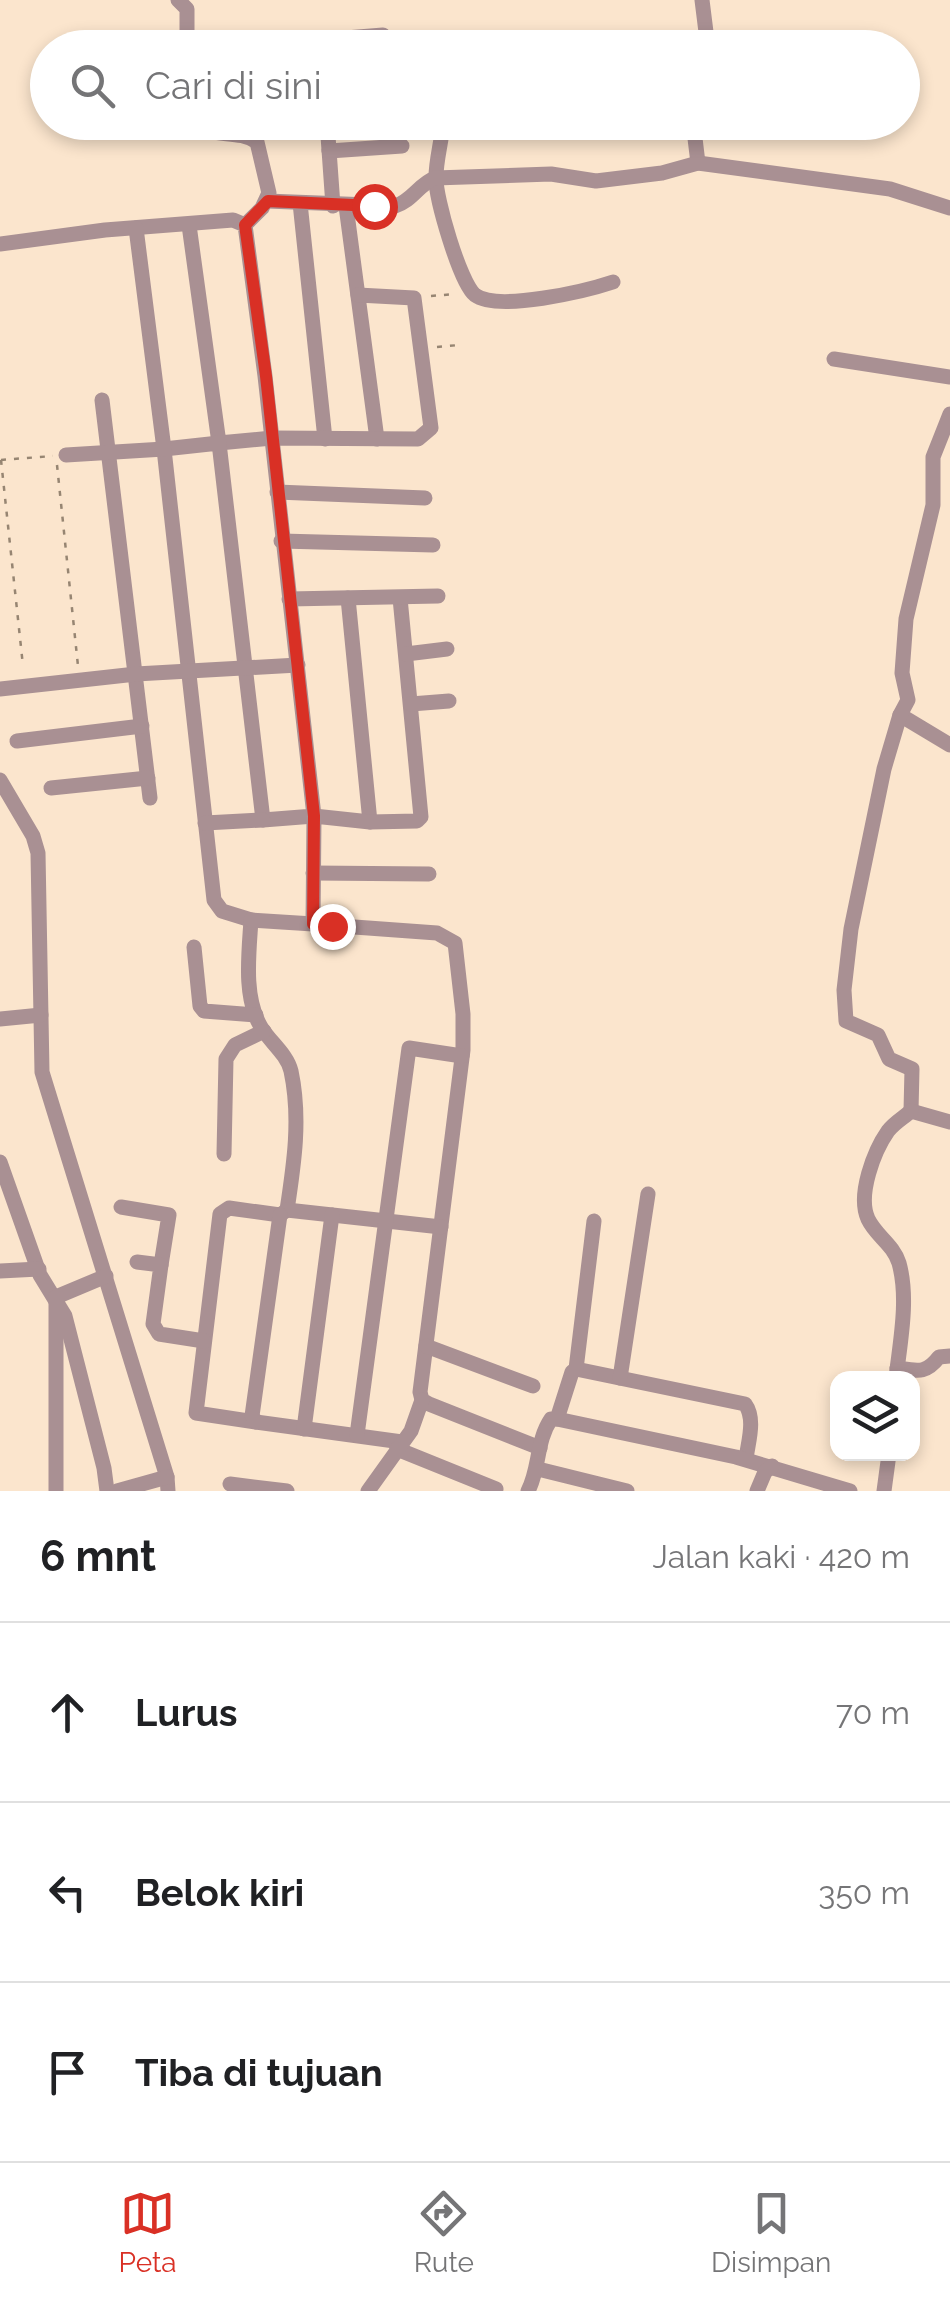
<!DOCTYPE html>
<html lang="id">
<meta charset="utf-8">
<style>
:root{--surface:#fff;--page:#f2f2f2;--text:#202124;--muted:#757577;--line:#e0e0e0;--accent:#d93025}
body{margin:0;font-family:Raleway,sans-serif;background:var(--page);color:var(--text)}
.controls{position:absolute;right:30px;bottom:30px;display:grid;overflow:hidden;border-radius:20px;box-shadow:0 5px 15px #0003}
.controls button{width:90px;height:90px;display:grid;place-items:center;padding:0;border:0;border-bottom:2px solid var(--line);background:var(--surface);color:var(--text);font:50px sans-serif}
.stop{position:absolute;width:30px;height:30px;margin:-22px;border:8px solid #d93025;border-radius:50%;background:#fff}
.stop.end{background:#d93025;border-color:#fff;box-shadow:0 2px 10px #0008}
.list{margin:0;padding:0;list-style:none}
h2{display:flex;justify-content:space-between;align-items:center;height:130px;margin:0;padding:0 40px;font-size:42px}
h2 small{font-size:32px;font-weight:400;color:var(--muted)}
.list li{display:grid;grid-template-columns:65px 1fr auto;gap:30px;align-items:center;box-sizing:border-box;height:180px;padding:0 40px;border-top:2px solid var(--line)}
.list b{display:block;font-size:38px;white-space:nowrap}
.list em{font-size:32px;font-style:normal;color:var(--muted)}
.icon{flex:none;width:55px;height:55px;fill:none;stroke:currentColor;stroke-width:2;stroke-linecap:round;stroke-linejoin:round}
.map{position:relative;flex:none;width:950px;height:1491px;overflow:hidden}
.search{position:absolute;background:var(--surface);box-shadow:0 5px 15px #0003;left:30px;right:30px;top:30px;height:110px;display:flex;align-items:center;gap:25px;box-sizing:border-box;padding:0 35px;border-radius:55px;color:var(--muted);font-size:38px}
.sheet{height:670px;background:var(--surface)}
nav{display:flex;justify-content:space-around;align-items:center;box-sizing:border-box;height:140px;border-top:2px solid var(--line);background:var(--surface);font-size:28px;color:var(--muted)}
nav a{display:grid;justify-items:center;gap:5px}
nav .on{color:var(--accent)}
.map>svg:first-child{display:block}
</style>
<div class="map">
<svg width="950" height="1491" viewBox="0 0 950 1491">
<rect width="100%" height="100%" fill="#fbe5cd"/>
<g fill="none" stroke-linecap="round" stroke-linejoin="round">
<g stroke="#968572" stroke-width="2.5" stroke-dasharray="5 8" stroke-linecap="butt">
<path d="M 431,296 L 456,294"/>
<path d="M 437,347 L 459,345"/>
<path d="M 1,460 L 23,666"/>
<path d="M 1,460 L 53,456"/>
<path d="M 57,465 L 78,666"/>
</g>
<g stroke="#a99093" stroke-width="15">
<path d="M 178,0 L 187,9 L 187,48"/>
<path d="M 702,0 L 708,48"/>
<path d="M 322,48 L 321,40 L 383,35"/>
<path d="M 194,122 C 209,140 237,128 257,142 L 269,193 L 262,208 L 245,225"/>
<path d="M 327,122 L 333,206"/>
<path d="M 443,122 C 442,141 436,159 436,177 C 435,197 460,283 475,295 C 498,312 586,291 613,282"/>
<path d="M 693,122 L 698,163"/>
<path d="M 329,151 L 402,146"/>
<path d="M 267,201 L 395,206 C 412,201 419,184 435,178 L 551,174 L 596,181 L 662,173 L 698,163 L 890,189 L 950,208"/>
<path d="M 300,203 L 325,439"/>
<path d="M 346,206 L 377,439"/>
<path d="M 189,225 L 219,443 L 272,438 L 418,439 L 431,428 L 414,298 L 358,295"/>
<path d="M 0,244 L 105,230 L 233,220 L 245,225 L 265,376 L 314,816 L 263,820 L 219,443 L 164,449 L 214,900 L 222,911 L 251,920 C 249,953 243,997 261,1027 C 270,1042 287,1054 291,1071 C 301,1118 294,1164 287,1210 L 280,1215 L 229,1208 L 220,1214 L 196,1413 L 256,1422"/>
<path d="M 834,359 L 950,377"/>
<path d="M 102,400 L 150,798"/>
<path d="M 66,455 L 164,449 L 136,228"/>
<path d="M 277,492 L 425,498"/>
<path d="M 281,541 L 433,545"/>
<path d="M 348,598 L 370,822"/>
<path d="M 400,598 L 421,817 L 417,821 L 370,822 L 314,816 L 313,924 L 437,933 L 455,943 L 463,1014 L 463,1050 L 420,1392 L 422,1400 L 429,1404 L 540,1448"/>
<path d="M 289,599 L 438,596"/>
<path d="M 406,654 L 447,649"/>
<path d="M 0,689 L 136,674 L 298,665"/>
<path d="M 411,704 L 449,701"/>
<path d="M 900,715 L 950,745"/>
<path d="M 17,741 L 142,726"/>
<path d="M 0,780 L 33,836 L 38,853 L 42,1072 L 167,1477 L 168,1491"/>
<path d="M 51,788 L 148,778"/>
<path d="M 205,823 L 263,820"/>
<path d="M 313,873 L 429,874"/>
<path d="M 251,920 L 313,924"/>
<path d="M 194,947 L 200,1006 L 204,1011 L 256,1015"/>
<path d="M 0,1019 L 41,1015"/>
<path d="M 911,1111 L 912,1069 L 889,1059 L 878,1035 L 846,1021 L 844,990 L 851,929 L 884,769 L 900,715 L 908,700 L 902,673 L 906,619 L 933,505 L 933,457 L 950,414"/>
<path d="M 911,1111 L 950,1122"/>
<path d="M 224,1154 L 226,1059 L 235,1045 L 264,1031"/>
<path d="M 0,1162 L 40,1275 L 65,1316 L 104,1468 L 107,1491"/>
<path d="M 121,1207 L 169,1215 L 161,1265"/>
<path d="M 287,1210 L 441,1227"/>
<path d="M 280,1215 L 252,1416 L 256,1422 L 402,1442"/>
<path d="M 137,1262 L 161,1265 L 153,1324 L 159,1334 L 204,1341"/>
<path d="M 0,1271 L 39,1269"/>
<path d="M 426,1346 L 533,1386"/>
<path d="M 897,1368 C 918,1371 926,1374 939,1357 L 950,1356"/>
<path d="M 576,1369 L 745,1404 C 756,1419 748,1442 746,1459"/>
<path d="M 620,1378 L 648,1194"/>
<path d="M 896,1378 C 900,1342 909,1299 899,1263 C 893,1244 876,1236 868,1219 C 857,1195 874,1151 888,1131 C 894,1123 903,1118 911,1111"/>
<path d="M 557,1419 L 736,1457 L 850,1491"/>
<path d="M 304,1429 L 332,1215"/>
<path d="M 357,1435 L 409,1048 L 462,1056"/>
<path d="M 397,1449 L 496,1489"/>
<path d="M 538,1469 L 627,1491"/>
<path d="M 230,1484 L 287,1491"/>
<path d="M 56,1491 L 56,1297 L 106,1276"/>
<path d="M 117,1491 L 167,1477"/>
<path d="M 368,1491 L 411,1431 L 422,1400"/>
<path d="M 528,1491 C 540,1468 536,1441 551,1419 L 557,1419 L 572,1372 L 576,1369 L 594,1221"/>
<path d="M 757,1491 L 765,1472 L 772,1466"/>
<path d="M 884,1491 L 889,1454"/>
</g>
</g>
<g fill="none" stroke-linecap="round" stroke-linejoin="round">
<path stroke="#d93025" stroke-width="12" d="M 332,926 L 313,924 L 314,816 L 266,376 L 245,225 L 268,201 L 374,206"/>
</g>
</svg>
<div class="controls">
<button><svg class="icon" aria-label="layers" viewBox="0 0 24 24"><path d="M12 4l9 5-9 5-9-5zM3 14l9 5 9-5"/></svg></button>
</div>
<div class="stop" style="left:374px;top:206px"></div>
<div class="stop end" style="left:332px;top:926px"></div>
<div class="search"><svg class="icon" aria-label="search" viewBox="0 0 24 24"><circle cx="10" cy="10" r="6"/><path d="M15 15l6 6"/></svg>Cari di sini</div>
</div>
<section class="sheet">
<h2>6 mnt<small>Jalan kaki · 420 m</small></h2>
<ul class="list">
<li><svg class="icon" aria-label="ahead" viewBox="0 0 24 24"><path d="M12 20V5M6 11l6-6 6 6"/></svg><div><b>Lurus</b></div><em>70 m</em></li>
<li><svg class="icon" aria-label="left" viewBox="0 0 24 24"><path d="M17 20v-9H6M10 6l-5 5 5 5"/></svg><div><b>Belok kiri</b></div><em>350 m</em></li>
<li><svg class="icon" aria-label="arrive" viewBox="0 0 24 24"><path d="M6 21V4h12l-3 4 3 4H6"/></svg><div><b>Tiba di tujuan</b></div></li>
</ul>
</section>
<nav>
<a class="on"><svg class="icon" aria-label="map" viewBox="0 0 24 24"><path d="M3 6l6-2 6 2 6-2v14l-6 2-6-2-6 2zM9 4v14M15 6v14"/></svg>Peta</a>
<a><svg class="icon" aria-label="directions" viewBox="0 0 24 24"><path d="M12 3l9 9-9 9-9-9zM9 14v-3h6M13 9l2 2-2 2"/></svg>Rute</a>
<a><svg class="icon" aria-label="saved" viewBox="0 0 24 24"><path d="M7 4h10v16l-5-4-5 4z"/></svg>Disimpan</a>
</nav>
